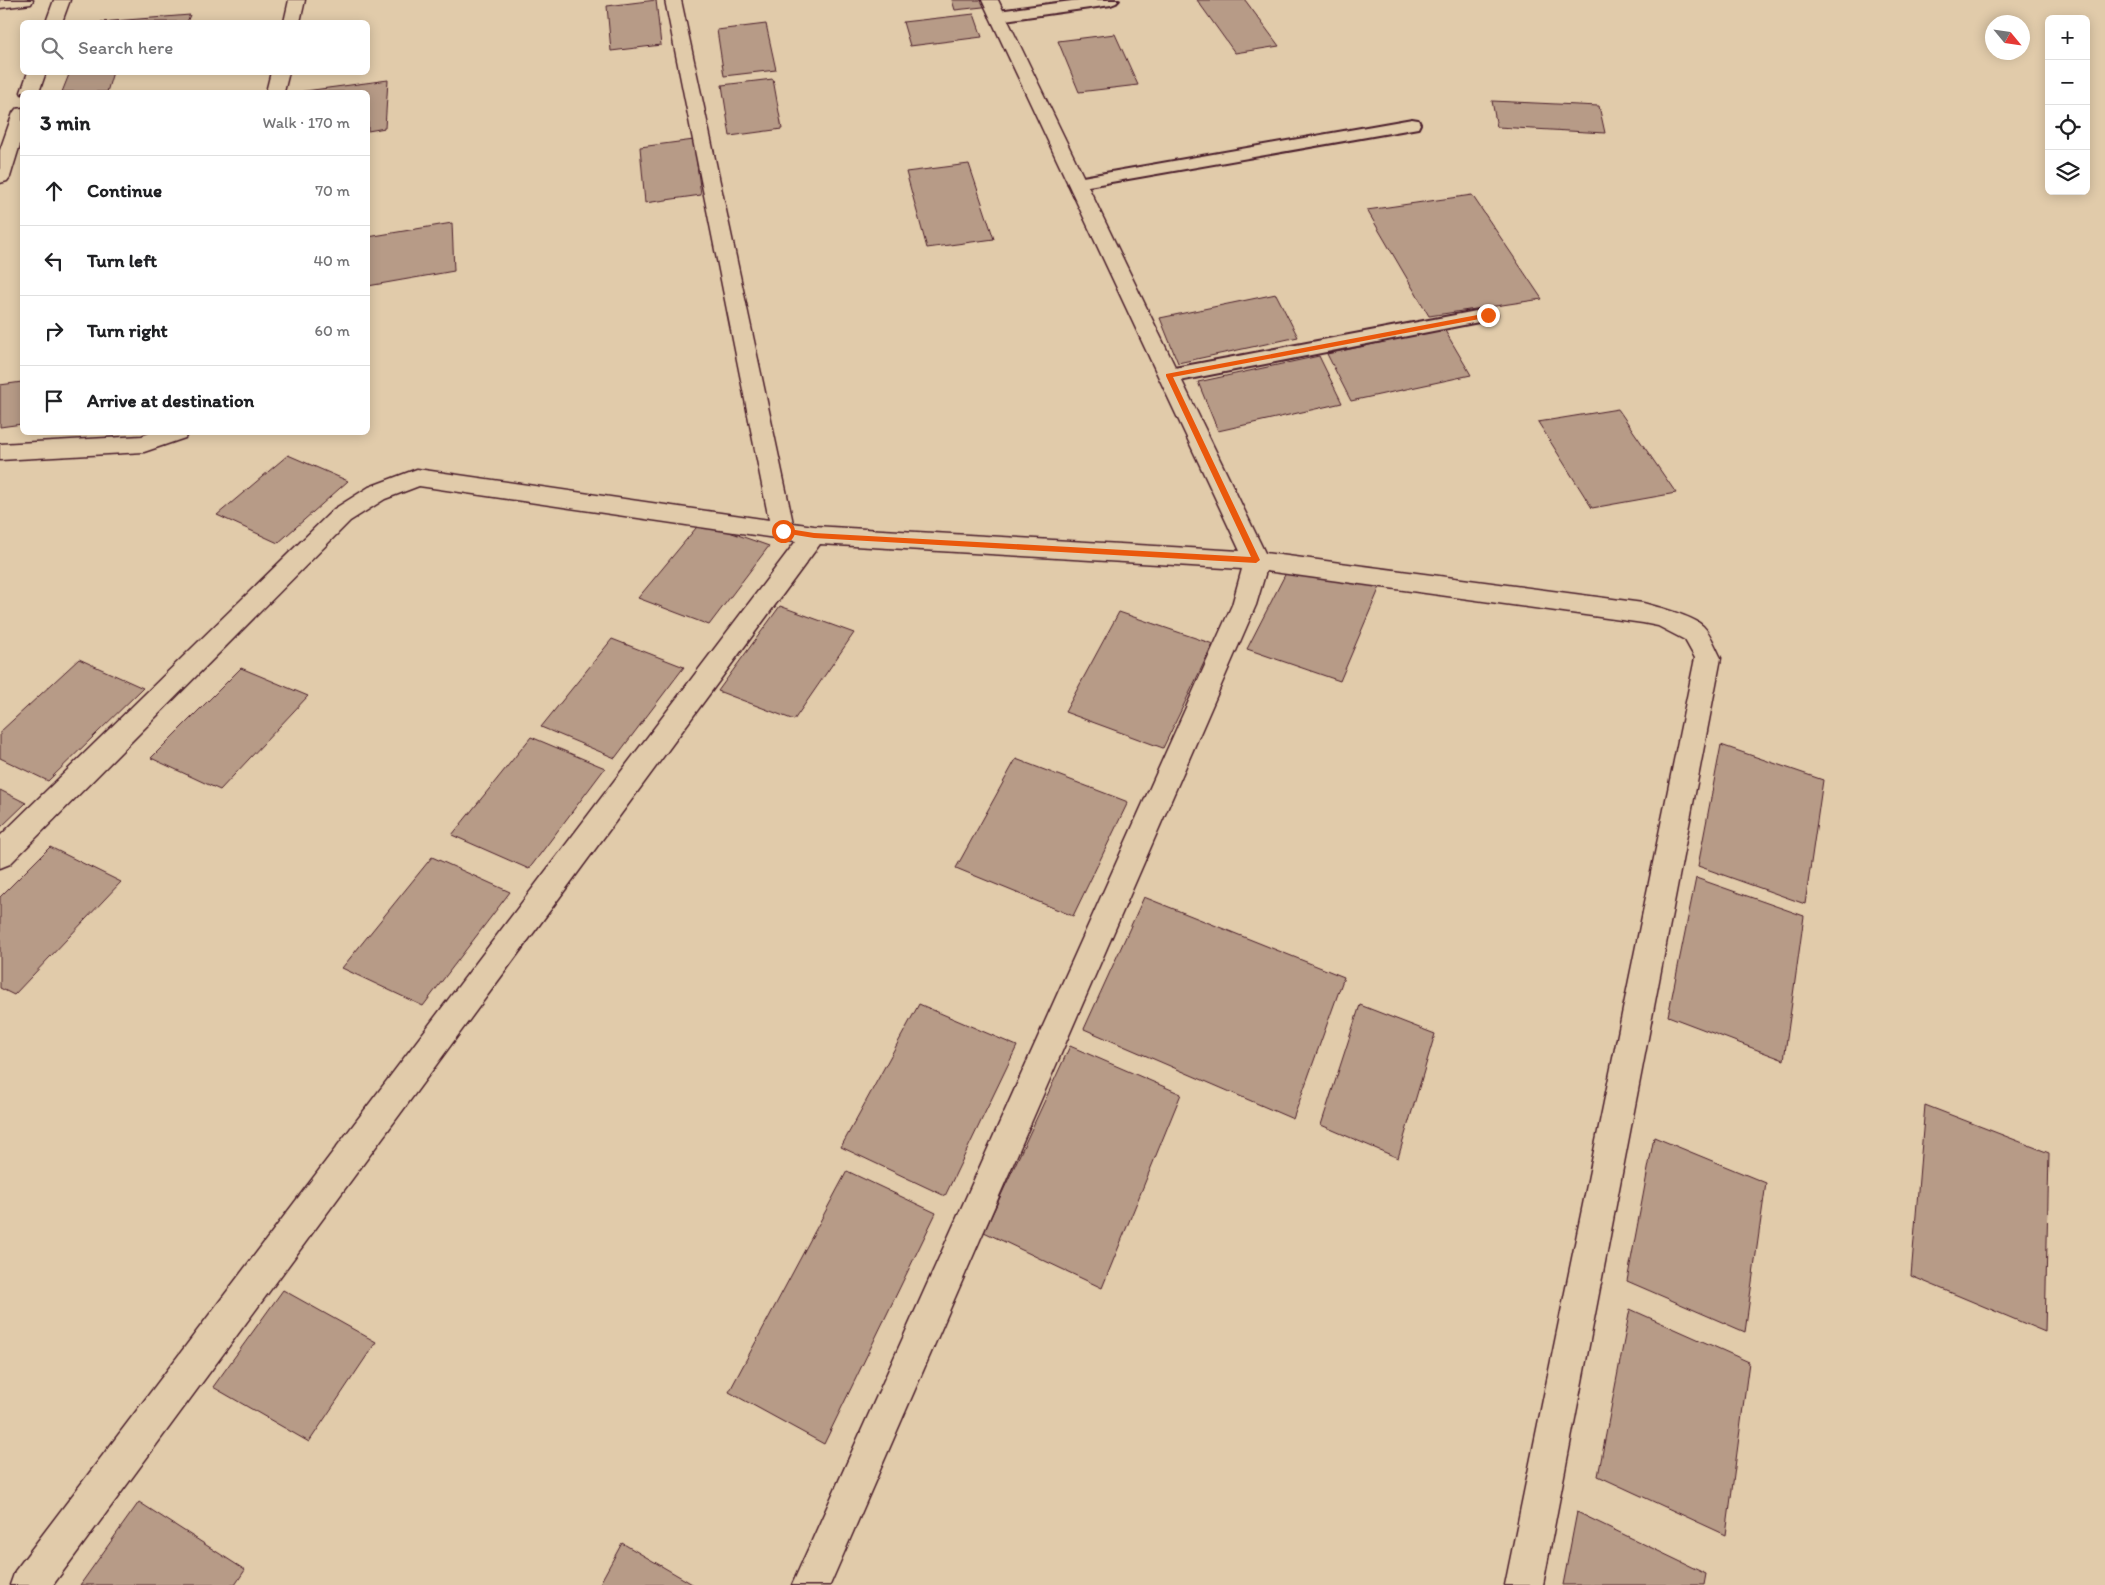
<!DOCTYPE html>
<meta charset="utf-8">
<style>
:root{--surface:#fff;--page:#f6f6f6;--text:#202124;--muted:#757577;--line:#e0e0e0}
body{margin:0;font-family:Itim,sans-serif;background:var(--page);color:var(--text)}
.controls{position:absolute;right:15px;top:15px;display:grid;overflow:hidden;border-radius:8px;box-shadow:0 2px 12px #0003}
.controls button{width:45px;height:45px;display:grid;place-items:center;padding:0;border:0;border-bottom:1px solid var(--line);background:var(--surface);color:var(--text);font:25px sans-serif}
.compass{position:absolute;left:1985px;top:15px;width:45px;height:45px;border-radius:50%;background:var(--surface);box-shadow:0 2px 12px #0003;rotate:119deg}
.stop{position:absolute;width:15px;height:15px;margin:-11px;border:4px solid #ea580c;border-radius:50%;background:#fff}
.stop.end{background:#ea580c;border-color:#fff;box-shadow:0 1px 5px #0008}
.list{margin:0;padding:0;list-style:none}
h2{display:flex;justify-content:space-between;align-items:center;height:65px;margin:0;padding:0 20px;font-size:21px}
h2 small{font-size:16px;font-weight:400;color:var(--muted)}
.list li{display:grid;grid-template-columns:32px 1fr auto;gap:15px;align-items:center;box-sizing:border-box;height:70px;padding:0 20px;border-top:1px solid var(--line)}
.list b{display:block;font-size:19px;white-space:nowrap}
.list em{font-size:16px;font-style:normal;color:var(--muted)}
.icon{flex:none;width:28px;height:28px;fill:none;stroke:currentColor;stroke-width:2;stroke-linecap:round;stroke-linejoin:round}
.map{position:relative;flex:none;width:2105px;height:1585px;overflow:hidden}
.search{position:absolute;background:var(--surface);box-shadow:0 2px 12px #0003;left:20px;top:20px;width:350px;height:55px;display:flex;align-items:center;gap:12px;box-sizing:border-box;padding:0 18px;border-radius:8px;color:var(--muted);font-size:19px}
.panel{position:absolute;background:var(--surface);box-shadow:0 2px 12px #0003;left:20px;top:90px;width:350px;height:345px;border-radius:8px}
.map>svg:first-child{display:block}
</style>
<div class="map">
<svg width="2105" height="1585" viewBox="0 0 2105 1585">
<rect width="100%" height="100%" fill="#e1cbaa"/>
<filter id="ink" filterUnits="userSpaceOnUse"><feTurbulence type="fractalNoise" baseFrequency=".02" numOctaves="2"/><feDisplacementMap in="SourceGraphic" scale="10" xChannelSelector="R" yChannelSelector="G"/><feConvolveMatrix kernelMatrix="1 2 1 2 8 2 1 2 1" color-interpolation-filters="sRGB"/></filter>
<g filter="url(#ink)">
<g fill="#b79b87" stroke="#4a1f2b">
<path d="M 656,0 L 661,45 L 611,51 L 607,6 Z"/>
<path d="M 952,0 L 989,0 L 992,6 L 955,10 Z"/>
<path d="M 1197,0 L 1245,0 L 1279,46 L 1235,53 Z"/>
<path d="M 974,14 L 982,37 L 910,46 L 903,22 Z"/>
<path d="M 190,15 L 187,22 L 101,22 Z"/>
<path d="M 766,24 L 776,70 L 724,76 L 717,30 Z"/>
<path d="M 1115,34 L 1138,85 L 1079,92 L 1058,41 Z"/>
<path d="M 70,72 L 113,72 L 107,92 L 62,92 Z"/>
<path d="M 773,79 L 782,129 L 730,136 L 722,85 Z"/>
<path d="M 388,80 L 385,128 L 368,131 L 368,92 L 298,92 Z"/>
<path d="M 1492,101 L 1599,106 L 1605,133 L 1497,127 Z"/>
<path d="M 694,140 L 701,195 L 645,203 L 640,147 Z"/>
<path d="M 969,164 L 994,239 L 927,248 L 906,172 Z"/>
<path d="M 1472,195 L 1542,299 L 1429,316 L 1367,210 Z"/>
<path d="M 452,223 L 454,271 L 368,286 L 368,237 Z"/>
<path d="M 1276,294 L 1298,337 L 1178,363 L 1160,318 Z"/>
<path d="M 1444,329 L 1471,375 L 1351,401 L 1327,354 Z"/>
<path d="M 1319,356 L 1342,403 L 1218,431 L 1198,382 Z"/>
<path d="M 22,382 L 22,424 L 0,427 L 0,385 Z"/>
<path d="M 1618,409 L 1676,493 L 1592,508 L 1538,422 Z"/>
<path d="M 288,455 L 348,481 L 278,543 L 217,515 Z"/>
<path d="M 701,522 L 769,546 L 709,625 L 638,598 Z"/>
<path d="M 1289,567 L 1380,587 L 1340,681 L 1247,649 Z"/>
<path d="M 780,606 L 854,633 L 794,720 L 718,691 Z"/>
<path d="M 1119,612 L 1213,644 L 1163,748 L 1065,712 Z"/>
<path d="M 612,639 L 684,667 L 615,758 L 541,727 Z"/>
<path d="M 79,659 L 143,688 L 48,781 L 0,758 L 0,732 Z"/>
<path d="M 241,668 L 308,696 L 220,790 L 151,758 Z"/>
<path d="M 531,737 L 605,768 L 529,869 L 452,835 Z"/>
<path d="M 1721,745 L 1823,780 L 1805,904 L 1698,866 Z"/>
<path d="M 1016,759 L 1128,802 L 1073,916 L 956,868 Z"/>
<path d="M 0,790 L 26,803 L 0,828 Z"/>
<path d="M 50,847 L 121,882 L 14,995 L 0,988 L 0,897 Z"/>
<path d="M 432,857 L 510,892 L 423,1006 L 342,968 Z"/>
<path d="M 1696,878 L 1804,916 L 1784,1060 L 1668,1016 Z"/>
<path d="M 1144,897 L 1344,977 L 1293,1119 L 1084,1029 Z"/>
<path d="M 919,1004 L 1017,1046 L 945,1196 L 841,1147 Z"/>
<path d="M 1360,1005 L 1435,1034 L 1398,1158 L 1321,1125 Z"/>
<path d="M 1070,1046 L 1181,1094 L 1102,1288 L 984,1232 Z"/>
<path d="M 1925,1105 L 2049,1153 L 2045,1332 L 1911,1276 Z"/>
<path d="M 1654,1137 L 1766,1183 L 1745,1332 L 1627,1281 Z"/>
<path d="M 847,1171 L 936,1213 L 824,1444 L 729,1392 Z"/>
<path d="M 283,1290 L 376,1342 L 309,1442 L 213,1387 Z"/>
<path d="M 1630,1309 L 1749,1362 L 1726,1535 L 1598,1476 Z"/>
<path d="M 139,1502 L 245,1570 L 235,1585 L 80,1585 Z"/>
<path d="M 1577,1512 L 1706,1574 L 1704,1585 L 1563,1585 Z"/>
<path d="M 622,1543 L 694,1585 L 599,1585 Z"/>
</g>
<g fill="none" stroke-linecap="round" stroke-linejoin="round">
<defs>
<g id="service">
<path d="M 1079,0 L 1119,0 L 1116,3 L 1111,5 L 998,21 L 993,19 L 990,16 L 993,13 L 998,11 Z"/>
<path d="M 1412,119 L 1418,120 L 1420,124 L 1418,128 L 1077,188 L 1071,187 L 1068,183 L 1071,179 L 1077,178 Z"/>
<path d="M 1487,309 L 1494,311 L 1497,315 L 1494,319 L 1169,383 L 1162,381 L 1159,376 L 1162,371 L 1169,369 Z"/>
</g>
<g id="minor">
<path d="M 0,0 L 33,0 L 31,4 L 0,8 Z"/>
<path d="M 54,0 L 70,0 L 62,22 L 46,22 Z"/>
<path d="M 289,0 L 305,0 L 300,22 L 284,22 Z"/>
<path d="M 665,0 L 681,0 L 793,523 L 814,526 L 1240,551 L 982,0 L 998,0 L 1265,553 L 1643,603 C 1658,607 1693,616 1703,626 C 1711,634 1716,649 1721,658 L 1543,1585 L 1505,1585 L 1695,658 L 1685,640 L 1658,626 L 1643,623 L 1266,571 L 1256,605 L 830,1585 L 792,1585 L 1232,605 L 1242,569 L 820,544 L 53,1585 L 10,1585 L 15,1571 L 796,541 L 419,486 L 385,499 L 350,521 L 10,864 L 0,868 L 0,836 L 334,509 L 369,487 L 417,469 L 769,520 Z"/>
<path d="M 28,72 L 46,72 L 39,92 L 22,92 L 22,94 L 21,92 Z"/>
<path d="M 271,72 L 289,72 L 284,92 L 266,92 Z"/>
<path d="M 22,108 L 22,138 L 10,177 L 7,181 L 0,183 L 0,150 L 13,113 L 16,109 Z"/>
<path d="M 152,432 L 188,432 L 185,438 L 144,452 L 0,460 L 0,444 L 142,436 Z"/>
</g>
</defs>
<use href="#service" stroke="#4a1f2b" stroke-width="4"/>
<use href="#minor" stroke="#4a1f2b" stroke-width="3"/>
<use href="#service" fill="#e1cbaa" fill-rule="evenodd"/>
<use href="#minor" fill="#e1cbaa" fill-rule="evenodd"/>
</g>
</g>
<path fill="#ea580c" d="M 1488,313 L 1491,315 L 1490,317 L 1173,377 L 1260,560 L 1256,563 L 814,538 L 783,533 L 780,531 L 783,528 L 814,533 L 1251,557 L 1166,376 L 1166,374 Z"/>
</svg>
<div class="controls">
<button>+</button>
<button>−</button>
<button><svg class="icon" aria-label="locate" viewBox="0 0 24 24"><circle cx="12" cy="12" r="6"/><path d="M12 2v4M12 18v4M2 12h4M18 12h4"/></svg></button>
<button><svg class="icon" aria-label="layers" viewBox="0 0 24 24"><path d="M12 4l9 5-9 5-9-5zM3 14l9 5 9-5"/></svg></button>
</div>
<svg class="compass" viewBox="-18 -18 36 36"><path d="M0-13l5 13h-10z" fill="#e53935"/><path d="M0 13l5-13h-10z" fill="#757577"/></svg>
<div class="stop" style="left:783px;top:531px"></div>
<div class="stop end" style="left:1488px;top:315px"></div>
<div class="search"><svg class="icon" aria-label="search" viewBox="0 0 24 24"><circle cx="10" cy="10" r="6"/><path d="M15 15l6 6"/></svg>Search here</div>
<section class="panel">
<h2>3 min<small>Walk · 170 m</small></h2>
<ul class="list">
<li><svg class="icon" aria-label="ahead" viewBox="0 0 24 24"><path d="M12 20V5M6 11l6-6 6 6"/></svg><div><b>Continue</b></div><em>70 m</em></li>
<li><svg class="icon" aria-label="left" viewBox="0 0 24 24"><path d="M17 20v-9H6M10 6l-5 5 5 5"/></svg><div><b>Turn left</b></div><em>40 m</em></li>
<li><svg class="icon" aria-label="right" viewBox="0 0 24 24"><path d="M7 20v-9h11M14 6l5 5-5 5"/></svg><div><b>Turn right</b></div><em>60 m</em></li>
<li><svg class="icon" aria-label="arrive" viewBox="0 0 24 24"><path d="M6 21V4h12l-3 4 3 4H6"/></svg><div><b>Arrive at destination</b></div></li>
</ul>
</section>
</div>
